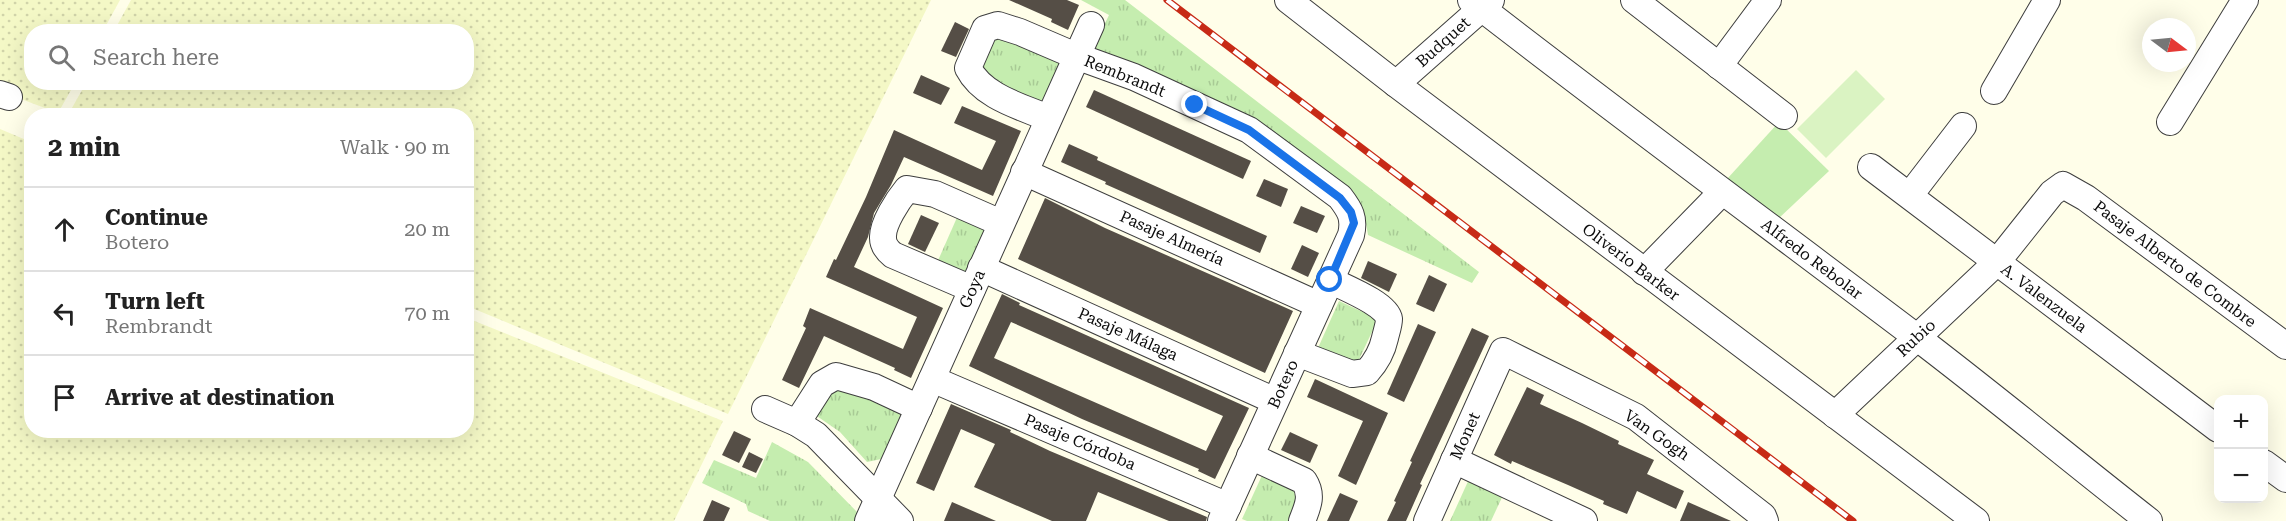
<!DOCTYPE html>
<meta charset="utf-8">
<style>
:root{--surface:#fff;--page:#f6f6f6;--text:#222;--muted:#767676;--line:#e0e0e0}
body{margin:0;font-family:"Roboto Serif",serif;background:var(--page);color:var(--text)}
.controls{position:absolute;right:18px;bottom:18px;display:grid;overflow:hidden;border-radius:12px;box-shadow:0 6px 24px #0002}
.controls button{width:54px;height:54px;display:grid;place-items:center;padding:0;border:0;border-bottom:2px solid var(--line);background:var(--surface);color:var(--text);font:30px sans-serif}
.compass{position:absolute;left:2142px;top:18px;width:54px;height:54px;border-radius:50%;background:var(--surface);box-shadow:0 6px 24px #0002;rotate:106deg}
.stop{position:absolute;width:18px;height:18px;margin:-14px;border:4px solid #1a73e8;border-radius:50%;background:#fff}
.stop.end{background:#1a73e8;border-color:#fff;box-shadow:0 2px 6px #0008}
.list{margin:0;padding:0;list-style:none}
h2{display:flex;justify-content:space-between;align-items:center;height:78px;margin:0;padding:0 24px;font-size:26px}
h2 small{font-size:20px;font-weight:400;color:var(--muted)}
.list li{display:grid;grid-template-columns:39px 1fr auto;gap:18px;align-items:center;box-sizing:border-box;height:84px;padding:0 24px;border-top:2px solid var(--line)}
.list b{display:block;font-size:22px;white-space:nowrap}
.list p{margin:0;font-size:20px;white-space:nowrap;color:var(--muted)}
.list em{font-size:20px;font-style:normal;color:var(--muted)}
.icon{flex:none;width:33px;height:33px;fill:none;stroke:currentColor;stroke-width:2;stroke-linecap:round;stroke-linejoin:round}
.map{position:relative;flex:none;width:2286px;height:521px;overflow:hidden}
.search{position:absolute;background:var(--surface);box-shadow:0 6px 24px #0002;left:24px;top:24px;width:450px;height:66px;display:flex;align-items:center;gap:15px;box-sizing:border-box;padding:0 21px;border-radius:24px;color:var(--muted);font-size:22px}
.panel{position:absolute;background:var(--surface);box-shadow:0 6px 24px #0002;left:24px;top:108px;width:450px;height:330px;border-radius:24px}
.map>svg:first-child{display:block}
</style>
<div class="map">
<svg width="2286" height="521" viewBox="0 0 2286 521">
<defs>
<pattern id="farmland-dots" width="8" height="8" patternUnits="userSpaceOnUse" patternTransform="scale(1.5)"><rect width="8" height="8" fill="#f4f8c6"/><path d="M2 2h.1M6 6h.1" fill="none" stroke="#d0d3a9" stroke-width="1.8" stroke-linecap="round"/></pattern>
<pattern id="grass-tufts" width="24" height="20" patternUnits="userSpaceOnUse" patternTransform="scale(1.5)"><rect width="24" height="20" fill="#c5edaf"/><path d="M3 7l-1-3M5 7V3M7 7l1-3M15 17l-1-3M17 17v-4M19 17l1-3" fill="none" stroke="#a8ca95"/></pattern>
</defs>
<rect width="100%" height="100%" fill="#fffee9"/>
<g fill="url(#farmland-dots)">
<path d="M 0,0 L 120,0 L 103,31 L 32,32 L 32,82 L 75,83 L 58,113 L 0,91 Z"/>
<path d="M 131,0 L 931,0 L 728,414 L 467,306 L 466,116 L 68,115 L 86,83 L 466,82 L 466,32 L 114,31 Z"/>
<path d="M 0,129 L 31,142 L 32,430 L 466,430 L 467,318 L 723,421 L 674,521 L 0,521 Z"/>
</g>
<g fill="url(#grass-tufts)">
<path d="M 1081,0 L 1125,0 L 1479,272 L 1472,283 L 1368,235 L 1365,218 L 1352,195 L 1092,51 L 1109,15 Z"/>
<path d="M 997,33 L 1062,62 L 1040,105 L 985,79 L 977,64 Z"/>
<path d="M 959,213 L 989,226 L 966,278 L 936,265 Z"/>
<path d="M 1339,301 L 1378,319 L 1356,366 L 1318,348 Z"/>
<path d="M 857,389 L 907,411 L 886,458 L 867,462 L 840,432 L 811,412 L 836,390 Z"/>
<path d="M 772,442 L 808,462 L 859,514 L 856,521 L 770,521 L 748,511 L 746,504 L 702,483 L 714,460 L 756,478 Z"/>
<path d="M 1264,471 L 1303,489 L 1288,521 L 1247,521 L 1242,519 Z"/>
<path d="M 1470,477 L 1504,493 L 1491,521 L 1450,521 Z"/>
</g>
<path fill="#c5edaf" d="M 1779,122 L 1829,171 L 1778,219 L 1727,179 Z"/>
<path fill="#daf3c2" d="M 1856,70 L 1885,99 L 1826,158 L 1797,129 Z"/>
<g fill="#554e46" fill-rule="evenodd">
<path d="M 1009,0 L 1067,0 L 1079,5 L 1068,30 L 1051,22 L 1052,19 Z"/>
<path d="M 955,22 L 969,29 L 956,57 L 941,51 Z"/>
<path d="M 921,75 L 950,88 L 941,105 L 913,93 Z"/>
<path d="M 1094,90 L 1251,161 L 1243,179 L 1086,107 Z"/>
<path d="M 962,106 L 1021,131 L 993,196 L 904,157 L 891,185 L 874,213 L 868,237 L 854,267 L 943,308 L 911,378 L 894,370 L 895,368 L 824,336 L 799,388 L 782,380 L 806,328 L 803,326 L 810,308 L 903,349 L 917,317 L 826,277 L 834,259 L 836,260 L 866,197 L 894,130 L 982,170 L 996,141 L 954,123 Z"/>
<path d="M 1069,144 L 1098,157 L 1097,160 L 1267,236 L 1260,253 L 1105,184 L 1106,182 L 1061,162 Z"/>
<path d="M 1264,179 L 1288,189 L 1281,207 L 1256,196 Z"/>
<path d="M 1045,198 L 1105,228 L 1293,311 L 1265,373 L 1018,259 Z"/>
<path d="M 1301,206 L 1325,216 L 1317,233 L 1293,223 Z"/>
<path d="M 921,215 L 939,223 L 925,252 L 908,244 Z"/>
<path d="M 1302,245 L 1319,253 L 1308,277 L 1291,269 Z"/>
<path d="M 1368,261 L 1397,274 L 1389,292 L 1361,278 Z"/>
<path d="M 1429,275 L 1447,284 L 1434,312 L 1416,304 Z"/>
<path d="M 1002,294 L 1020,303 L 1019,305 L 1249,408 L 1215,479 L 1198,471 L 1199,469 L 1082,419 L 969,366 ZM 1011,322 L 1223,416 L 1206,451 L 994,358 Z"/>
<path d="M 1418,324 L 1436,332 L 1404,402 L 1387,394 Z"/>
<path d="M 1472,328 L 1489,336 L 1420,484 L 1422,485 L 1406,521 L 1387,521 L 1396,502 L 1394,501 L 1412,462 L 1410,461 Z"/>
<path d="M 1315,379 L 1388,413 L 1356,485 L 1338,476 L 1363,421 L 1307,397 Z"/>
<path d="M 1527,387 L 1544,395 L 1540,404 L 1582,423 L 1619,441 L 1618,444 L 1654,460 L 1647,474 L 1684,491 L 1676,509 L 1637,491 L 1627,514 L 1603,504 L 1604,501 L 1568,485 L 1512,461 L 1511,464 L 1494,455 Z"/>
<path d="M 951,404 L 1011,430 L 1010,432 L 1050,451 L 1207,517 L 1206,521 L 1169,521 L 1098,492 L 1086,521 L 1052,521 L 974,487 L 995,444 L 961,429 L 934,491 L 916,483 Z"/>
<path d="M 734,431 L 751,439 L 739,463 L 722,455 Z"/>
<path d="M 1290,432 L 1318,445 L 1310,463 L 1281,450 Z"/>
<path d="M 749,452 L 763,459 L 756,473 L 742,467 Z"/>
<path d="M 1340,493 L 1358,501 L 1349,521 L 1327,521 Z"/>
<path d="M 712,500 L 730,508 L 724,521 L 703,521 Z"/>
<path d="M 952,502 L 996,521 L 944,521 Z"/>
<path d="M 1688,502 L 1731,521 L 1680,521 Z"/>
</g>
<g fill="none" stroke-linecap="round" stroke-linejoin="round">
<defs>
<g id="minor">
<path d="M 1288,0 L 1396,84 L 1976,521"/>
<path d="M 1471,0 C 1618,114 1767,224 1915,336 C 1994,396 2071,460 2149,521"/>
<path d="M 1634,0 L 1784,116"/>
<path d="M 1719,66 L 1768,0"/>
<path d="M 1396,84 L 1491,0"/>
<path d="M 1994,91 L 2047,0"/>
<path d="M 0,94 L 9,97"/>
<path d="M 1048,118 C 1020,106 983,97 968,68 L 985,29 L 998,25 L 1020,32 L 1076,56 L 1134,77 L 1249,130 L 1340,197 C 1350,210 1355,218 1351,235 L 1221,521"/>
<path d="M 2170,122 L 2245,0"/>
<path d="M 1871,167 L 2218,429"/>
<path d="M 1024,172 L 1319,305"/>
<path d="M 1910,195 L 1963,126"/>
<path d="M 981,268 L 1275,401"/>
<path d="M 1644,272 L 1722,192"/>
<path d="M 972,289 L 893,255 C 888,251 883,246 883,238 C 882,224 898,200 907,189 L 935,194 L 1001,223"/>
<path d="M 1297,353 L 1352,374 L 1367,372 C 1376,362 1382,352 1385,338 C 1386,333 1389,325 1389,319 C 1387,304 1343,287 1330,280"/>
<path d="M 932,379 L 1228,506"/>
<path d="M 765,409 L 797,423 L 816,435 L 900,521"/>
<path d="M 1835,415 L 1997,262 L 2052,193 L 2063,185 L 2086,198 L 2286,346"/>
<path d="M 797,423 L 822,384 L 836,376 L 874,387 L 919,408"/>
<path d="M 1250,456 L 1304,481 C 1313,495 1308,506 1302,521"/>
<path d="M 1454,460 L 1584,521"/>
<path d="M 2264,463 L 2286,479"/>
<path d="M 868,521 L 1091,25"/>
<path d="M 1427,521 L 1503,351 L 1636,417 L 1763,516 L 1765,521"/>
</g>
</defs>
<use href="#minor" stroke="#3e3e3e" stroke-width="28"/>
<use href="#minor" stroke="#fff" stroke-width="26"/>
<defs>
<path id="rail" d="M 1167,0 L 1853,521"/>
</defs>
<use href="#rail" stroke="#c72a16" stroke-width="7"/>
<use href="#rail" stroke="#fff" stroke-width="4.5" stroke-dasharray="14" stroke-linecap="butt"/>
</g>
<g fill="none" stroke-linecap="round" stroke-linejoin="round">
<path stroke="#1a73e8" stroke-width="8" d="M 1195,105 L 1249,130 L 1340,198 L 1351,212 L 1354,223 L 1330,280"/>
</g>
<g text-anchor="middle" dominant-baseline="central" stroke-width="6" stroke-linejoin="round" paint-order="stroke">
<g font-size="16" fill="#0b0b0b" stroke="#fff">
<text transform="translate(1443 42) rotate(-42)">Budquet</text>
<text transform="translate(1125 76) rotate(22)">Rembrandt</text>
<text transform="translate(1172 238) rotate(24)">Pasaje Almería</text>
<text transform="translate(1812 259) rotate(37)">Alfredo Rebolar</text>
<text transform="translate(1631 262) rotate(37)">Oliverio Barker</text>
<text transform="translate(2175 264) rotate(37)">Pasaje Alberto de Combre</text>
<text transform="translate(972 289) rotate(-66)">Goya</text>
<text transform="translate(2044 298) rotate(37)">A. Valenzuela</text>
<text transform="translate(1128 334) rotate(24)">Pasaje Málaga</text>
<text transform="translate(1916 338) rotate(-43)">Rubio</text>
<text transform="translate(1283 384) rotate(-66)">Botero</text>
<text transform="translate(1657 435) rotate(35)">Van Gogh</text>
<text transform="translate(1465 436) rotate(-66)">Monet</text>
<text transform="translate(1080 442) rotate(23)">Pasaje Córdoba</text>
</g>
</g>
</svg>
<div class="controls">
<button>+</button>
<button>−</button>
</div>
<svg class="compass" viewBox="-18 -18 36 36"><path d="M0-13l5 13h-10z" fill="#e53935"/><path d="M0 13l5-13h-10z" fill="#767676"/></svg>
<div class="stop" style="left:1330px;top:280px"></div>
<div class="stop end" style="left:1195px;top:105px"></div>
<div class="search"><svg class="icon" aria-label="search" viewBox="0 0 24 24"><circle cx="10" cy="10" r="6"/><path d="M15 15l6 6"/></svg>Search here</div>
<section class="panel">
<h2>2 min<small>Walk · 90 m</small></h2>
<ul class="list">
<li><svg class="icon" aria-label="ahead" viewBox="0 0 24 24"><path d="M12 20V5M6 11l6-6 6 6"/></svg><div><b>Continue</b><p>Botero</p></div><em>20 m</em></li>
<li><svg class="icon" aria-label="left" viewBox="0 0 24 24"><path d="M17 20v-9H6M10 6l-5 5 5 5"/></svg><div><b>Turn left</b><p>Rembrandt</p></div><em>70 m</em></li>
<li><svg class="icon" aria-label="arrive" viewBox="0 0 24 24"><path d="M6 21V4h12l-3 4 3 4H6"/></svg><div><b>Arrive at destination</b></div></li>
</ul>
</section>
</div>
